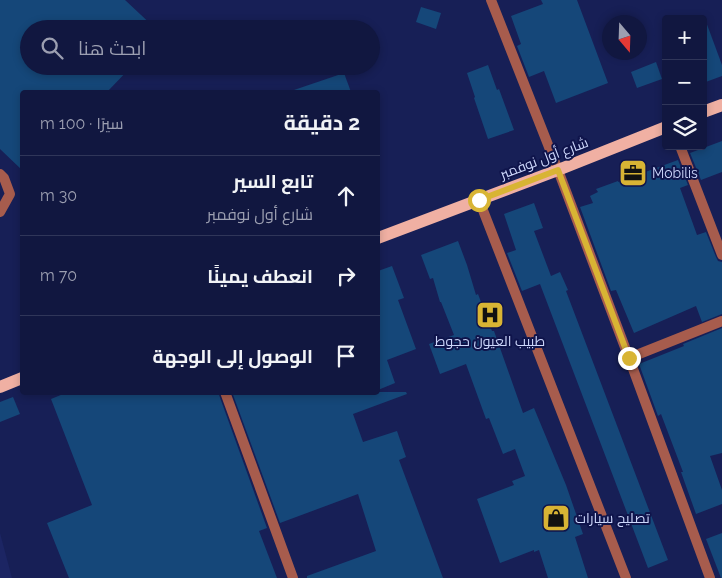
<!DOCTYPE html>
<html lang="ar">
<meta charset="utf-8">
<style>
:root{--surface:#111740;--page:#1e244b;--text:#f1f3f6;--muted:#9c9fb1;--line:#303659}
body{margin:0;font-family:Raleway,Cairo,sans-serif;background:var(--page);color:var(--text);direction:rtl}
.controls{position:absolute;right:15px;top:15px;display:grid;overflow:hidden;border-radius:5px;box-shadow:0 2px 8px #0003}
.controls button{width:45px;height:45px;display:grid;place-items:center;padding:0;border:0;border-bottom:1px solid var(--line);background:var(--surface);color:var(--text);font:25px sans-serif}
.compass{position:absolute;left:602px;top:15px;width:45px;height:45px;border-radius:50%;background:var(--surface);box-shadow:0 2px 8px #0003;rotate:161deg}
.stop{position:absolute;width:15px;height:15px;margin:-11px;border:4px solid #d8b434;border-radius:50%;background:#fff}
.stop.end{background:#d8b434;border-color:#fff;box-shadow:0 1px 5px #0008}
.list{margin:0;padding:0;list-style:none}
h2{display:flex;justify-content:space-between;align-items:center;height:65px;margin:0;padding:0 20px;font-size:21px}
h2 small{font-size:16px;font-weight:400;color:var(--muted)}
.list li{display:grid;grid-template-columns:32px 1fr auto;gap:15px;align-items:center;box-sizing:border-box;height:80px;padding:0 20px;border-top:1px solid var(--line)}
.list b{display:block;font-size:19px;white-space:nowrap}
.list p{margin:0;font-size:16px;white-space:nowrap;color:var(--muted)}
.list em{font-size:16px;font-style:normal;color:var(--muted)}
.icon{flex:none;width:28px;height:28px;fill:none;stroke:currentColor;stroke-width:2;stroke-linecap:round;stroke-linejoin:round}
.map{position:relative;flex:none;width:722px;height:578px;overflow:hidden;direction:ltr}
.search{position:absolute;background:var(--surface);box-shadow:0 2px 8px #0003;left:20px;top:20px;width:360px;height:55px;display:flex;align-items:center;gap:12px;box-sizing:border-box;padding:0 18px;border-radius:28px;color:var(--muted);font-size:19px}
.panel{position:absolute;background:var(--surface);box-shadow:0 2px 8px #0003;left:20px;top:90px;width:360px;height:305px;border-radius:5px;direction:rtl}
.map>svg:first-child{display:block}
</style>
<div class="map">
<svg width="722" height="578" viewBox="0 0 722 578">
<rect width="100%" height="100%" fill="#171f56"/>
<path fill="#1c2563" d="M 0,533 L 12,578 L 0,578 Z"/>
<g fill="#154779">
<path d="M 0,0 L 125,0 L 156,29 L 29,29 L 29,66 L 132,66 L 107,92 L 22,92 L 22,170 L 0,149 Z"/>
<path d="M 541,0 L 577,0 L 608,83 L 556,103 L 544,71 L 529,77 L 517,46 L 521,44 L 511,16 L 543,4 Z"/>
<path d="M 421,7 L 441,13 L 436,29 L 416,22 Z"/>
<path d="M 703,19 L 705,19 L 722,65 L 722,76 L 703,83 Z"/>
<path d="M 656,62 L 662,79 L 637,88 L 631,72 Z"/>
<path d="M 488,65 L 497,90 L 499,89 L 514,130 L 488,139 L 474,98 L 475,97 L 467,73 Z"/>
<path d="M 344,73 L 351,92 L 294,92 L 294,90 Z"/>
<path d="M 722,141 L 722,172 L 701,180 L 690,153 Z"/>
<path d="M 678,160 L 688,185 L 680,188 L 697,235 L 706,232 L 716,257 L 718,261 L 722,262 L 722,314 L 702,322 L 696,306 L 634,333 L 616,290 L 611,291 L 580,207 L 593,203 L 590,196 L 598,192 L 596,189 L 618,181 L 618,182 Z"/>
<path d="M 534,203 L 543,228 L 534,231 L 551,276 L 560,272 L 568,290 L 566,291 L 668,560 L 648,568 L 540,284 L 522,291 L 507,253 L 516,250 L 504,214 Z"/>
<path d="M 458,241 L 467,265 L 476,295 L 478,294 L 492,331 L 494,331 L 523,413 L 534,408 L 566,485 L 583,534 L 575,537 L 588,578 L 548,578 L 539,550 L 534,552 L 534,550 L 500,563 L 477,499 L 514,485 L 512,481 L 525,476 L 515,449 L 503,454 L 489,418 L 486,419 L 466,364 L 440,374 L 429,344 L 454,335 L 441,302 L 440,302 L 433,278 L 430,279 L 421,255 Z"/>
<path d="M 392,266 L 404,298 L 398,300 L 416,349 L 387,360 L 395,383 L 378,390 L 378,271 Z"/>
<path d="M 722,328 L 722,453 L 710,456 L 722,490 L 722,504 L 696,514 L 681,472 L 683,472 L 661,414 L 658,416 L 639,364 L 684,346 L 683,344 Z"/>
<path d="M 68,392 L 218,392 L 267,528 L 259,531 L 277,578 L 69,578 L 47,523 L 92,505 L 51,399 Z"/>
<path d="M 232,392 L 406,392 L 407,394 L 353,414 L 363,442 L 397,431 L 406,457 L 399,460 L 443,578 L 307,578 L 307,576 L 376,551 L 358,494 L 280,523 Z"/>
<path d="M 13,397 L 20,414 L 0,422 L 0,402 Z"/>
<path d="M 722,533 L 722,578 L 721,578 L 706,539 Z"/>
</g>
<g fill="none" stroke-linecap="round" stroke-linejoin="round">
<g stroke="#a75c4d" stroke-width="10">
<path d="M 491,0 L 558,170 L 629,358 L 710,578"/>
<path d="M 680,146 L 722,255"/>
<path d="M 0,174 L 4,178 L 10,194 L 0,212"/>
<path d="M 479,200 L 626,578"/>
<path d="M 629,358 L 722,321"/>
<path d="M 225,392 L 293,578"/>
</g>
<g stroke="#f0b0a3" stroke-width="12">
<path d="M 703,112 L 722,105"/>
<path d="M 378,238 L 558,170 L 666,127"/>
<path d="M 0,387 L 22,378"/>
</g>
</g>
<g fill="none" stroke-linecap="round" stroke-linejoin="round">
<path stroke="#d8b434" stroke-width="6" d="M 479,200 L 558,170 L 629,358"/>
</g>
<defs>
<symbol id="office-square" viewBox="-11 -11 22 22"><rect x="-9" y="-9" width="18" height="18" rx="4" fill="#d8b434" stroke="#0f144b"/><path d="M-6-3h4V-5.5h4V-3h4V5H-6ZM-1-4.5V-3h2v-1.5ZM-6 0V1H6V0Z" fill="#111"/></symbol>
<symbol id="hospital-square" viewBox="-11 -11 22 22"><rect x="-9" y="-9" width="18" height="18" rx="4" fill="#d8b434" stroke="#0f144b"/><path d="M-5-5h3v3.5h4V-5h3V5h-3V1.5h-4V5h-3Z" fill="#111"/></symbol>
<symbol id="shop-square" viewBox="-11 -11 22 22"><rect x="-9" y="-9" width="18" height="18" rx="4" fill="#d8b434" stroke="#0f144b"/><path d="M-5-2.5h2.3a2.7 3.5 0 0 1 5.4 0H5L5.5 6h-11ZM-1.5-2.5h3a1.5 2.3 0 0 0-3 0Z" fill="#111"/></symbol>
</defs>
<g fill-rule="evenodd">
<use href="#office-square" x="617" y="157" width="32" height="32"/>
<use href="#hospital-square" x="474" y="299" width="32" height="32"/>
<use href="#shop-square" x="540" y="502" width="32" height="32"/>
</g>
<g text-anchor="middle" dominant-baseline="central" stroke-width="4" stroke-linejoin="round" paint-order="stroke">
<g font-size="14" fill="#cdd7fb" stroke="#0f144b">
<text transform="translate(544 158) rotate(-21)">شارع أول نوفمبر</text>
</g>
<g font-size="14" fill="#cdd7fb" stroke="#0f144b" text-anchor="start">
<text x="652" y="173">Mobilis</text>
<text x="490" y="341" text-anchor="middle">طبيب العيون حجوط</text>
<text x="575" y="518">تصليح سيارات</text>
</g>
</g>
</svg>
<div class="controls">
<button>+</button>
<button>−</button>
<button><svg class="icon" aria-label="layers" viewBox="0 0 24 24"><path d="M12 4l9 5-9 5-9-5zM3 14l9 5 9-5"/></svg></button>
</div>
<svg class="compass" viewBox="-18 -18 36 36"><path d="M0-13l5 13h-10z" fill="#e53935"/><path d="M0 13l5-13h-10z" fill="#9c9fb1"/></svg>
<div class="stop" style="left:479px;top:200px"></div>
<div class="stop end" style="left:629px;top:358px"></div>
<div class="search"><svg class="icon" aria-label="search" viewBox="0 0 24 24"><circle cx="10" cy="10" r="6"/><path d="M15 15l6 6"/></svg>ابحث هنا</div>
<section class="panel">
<h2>2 دقيقة<small>سيرًا · 100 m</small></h2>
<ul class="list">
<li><svg class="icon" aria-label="ahead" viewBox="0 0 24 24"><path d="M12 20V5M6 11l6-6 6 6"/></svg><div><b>تابع السير</b><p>شارع أول نوفمبر</p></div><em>30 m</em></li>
<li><svg class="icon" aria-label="right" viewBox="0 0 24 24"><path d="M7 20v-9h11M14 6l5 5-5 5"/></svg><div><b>انعطف يمينًا</b></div><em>70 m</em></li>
<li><svg class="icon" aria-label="arrive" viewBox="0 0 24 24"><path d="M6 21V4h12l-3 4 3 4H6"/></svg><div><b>الوصول إلى الوجهة</b></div></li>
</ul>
</section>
</div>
